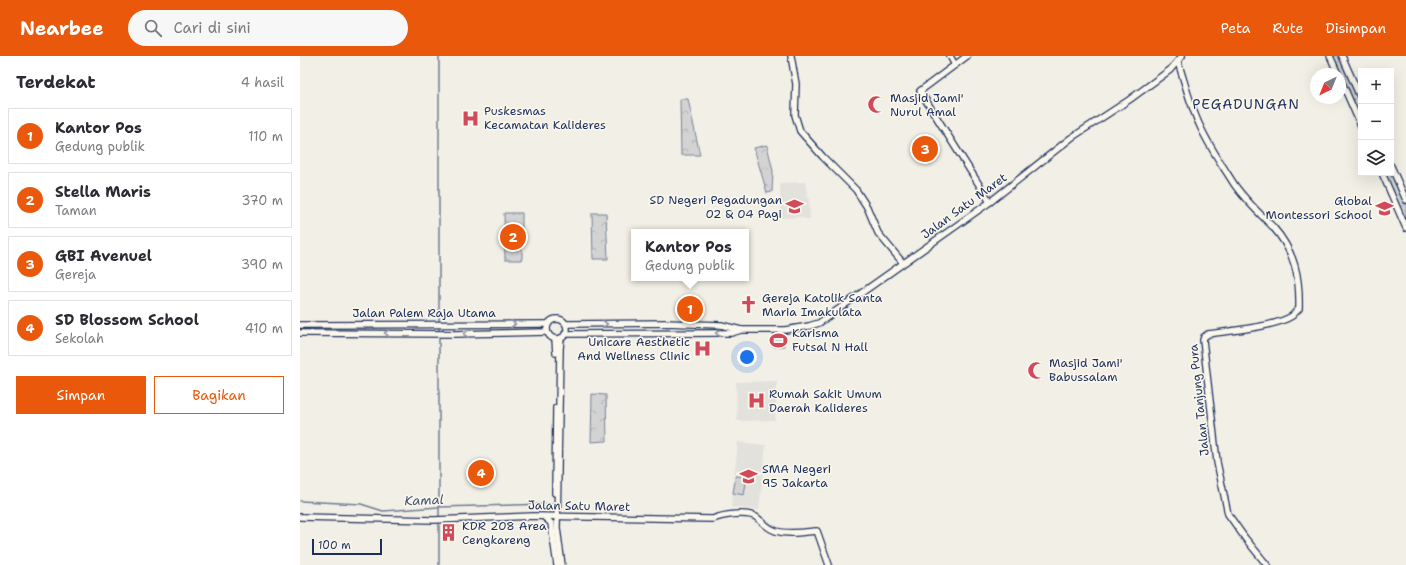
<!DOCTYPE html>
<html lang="id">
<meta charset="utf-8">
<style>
:root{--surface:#fff;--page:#f7f7f7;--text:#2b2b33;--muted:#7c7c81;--line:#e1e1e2;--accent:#ea580c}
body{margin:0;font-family:"Shantell Sans",sans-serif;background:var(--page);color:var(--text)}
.controls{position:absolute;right:12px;top:12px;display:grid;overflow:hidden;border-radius:0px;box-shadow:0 4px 16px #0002}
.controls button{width:36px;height:36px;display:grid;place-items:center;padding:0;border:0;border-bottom:1px solid var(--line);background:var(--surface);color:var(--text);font:20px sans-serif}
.compass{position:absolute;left:1010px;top:12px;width:36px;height:36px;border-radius:50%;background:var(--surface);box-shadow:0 4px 16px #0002;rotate:223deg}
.scale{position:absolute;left:12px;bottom:10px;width:70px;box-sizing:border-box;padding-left:4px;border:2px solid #1b2f5e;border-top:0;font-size:11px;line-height:14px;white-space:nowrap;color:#1b2f5e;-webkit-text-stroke:3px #fbf7ec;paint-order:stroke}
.you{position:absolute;left:447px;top:301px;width:14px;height:14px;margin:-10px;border:3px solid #fff;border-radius:50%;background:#1a73e8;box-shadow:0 0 0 6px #1a73e833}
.badge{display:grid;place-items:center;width:26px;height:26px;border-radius:50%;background:var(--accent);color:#fff;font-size:13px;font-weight:700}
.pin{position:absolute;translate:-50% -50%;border:2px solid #fff;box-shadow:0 1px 4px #0006}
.popup{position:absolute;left:331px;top:173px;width:118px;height:52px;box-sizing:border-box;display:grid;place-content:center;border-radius:0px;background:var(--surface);filter:drop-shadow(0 1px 3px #0005);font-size:13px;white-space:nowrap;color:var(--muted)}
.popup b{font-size:15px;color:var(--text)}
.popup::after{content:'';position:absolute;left:50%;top:100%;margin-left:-8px;border:8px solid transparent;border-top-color:var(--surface)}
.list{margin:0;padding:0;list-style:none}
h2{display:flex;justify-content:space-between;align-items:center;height:52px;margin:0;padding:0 16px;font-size:17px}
h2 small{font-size:13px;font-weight:400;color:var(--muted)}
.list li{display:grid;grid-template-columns:26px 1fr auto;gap:12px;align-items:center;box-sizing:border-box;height:56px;margin:0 8px 8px;padding:0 8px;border:1px solid var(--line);border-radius:0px}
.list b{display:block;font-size:15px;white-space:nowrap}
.list p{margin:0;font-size:13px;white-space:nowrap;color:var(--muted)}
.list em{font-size:13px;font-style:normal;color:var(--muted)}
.actions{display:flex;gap:8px;padding:12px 16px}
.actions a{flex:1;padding:9px 0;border:1px solid var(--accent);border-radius:0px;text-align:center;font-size:14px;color:var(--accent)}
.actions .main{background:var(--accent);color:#fff}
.icon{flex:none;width:22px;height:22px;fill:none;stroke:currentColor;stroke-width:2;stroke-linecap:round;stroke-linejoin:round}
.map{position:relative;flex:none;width:1106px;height:509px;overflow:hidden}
header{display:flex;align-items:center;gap:24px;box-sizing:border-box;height:56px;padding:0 20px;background:var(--accent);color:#fff}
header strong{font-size:19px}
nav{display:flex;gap:22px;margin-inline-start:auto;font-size:14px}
.search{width:280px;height:36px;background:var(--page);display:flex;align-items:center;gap:10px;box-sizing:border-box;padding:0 14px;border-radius:22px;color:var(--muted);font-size:15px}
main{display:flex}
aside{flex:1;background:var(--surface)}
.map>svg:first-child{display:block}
</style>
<header>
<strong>Nearbee</strong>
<div class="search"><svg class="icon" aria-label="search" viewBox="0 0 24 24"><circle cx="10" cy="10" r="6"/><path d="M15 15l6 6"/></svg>Cari di sini</div>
<nav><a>Peta</a><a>Rute</a><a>Disimpan</a></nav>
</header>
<main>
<aside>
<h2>Terdekat<small>4 hasil</small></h2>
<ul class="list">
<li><span class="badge">1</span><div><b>Kantor Pos</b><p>Gedung publik</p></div><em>110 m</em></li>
<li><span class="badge">2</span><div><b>Stella Maris</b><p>Taman</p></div><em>370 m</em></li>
<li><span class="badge">3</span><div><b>GBI Avenuel</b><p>Gereja</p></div><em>390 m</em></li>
<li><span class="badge">4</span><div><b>SD Blossom School</b><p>Sekolah</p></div><em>410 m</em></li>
</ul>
<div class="actions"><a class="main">Simpan</a><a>Bagikan</a></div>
</aside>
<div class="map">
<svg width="1106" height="509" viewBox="0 0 1106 509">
<defs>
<pattern id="grass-dots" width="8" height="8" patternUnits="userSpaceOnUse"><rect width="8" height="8" fill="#d2d3d2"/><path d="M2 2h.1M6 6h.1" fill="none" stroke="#b4b5b7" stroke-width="1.8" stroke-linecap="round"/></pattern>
<pattern id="park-crowns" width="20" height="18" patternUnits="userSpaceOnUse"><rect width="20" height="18" fill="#d2d3d2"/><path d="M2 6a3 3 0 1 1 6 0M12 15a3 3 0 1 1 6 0" fill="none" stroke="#b4b5b7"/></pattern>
</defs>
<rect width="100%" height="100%" fill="#f2efe6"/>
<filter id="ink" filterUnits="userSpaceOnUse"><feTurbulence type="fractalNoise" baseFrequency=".025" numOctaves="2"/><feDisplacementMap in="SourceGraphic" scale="8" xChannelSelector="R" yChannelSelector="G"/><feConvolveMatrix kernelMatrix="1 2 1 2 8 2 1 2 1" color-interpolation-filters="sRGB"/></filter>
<g filter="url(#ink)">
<g fill="#e2e1dc">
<path d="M 505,126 L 508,141 L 509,142 L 510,163 L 503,163 L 503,161 L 481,162 L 480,127 Z"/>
<path d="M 477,325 L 475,364 L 437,365 L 436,326 Z"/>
<path d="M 438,386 L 466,389 L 459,454 L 431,451 Z"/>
</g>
<g fill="url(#grass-dots)" stroke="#768198">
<path d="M 1030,0 L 1042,0 L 1061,43 L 1061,70 Z"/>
<path d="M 1091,110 L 1106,144 L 1106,171 L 1082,117 L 1091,117 Z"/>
</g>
<g fill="url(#park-crowns)" stroke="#768198">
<path d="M 380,43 L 388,43 L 400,99 L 381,99 Z"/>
<path d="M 467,89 L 473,115 L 472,136 L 467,137 L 454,92 Z"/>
<path d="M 204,157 L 222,157 L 222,204 L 205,204 Z"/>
<path d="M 292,157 L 306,157 L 308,203 L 293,203 Z"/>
<path d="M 292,338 L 306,339 L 307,385 L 291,386 Z"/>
</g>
<g fill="#d2d3d2" stroke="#768198">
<path d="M 473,278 L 484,278 L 484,290 L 474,291 Z"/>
<path d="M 436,420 L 447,421 L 444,439 L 433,437 Z"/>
</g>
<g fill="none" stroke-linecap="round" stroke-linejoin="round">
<g stroke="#707b93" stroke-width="1.5">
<path d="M 139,0 L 139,267"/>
<path d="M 139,271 L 139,509"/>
<path d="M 0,445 L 61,448 L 83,455 L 139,451 L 251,448"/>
</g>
<defs>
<g id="minor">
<path d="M 491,0 L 496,28 L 495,59 L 500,75 L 523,101 L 556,134 L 567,151 L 578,177 L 603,207"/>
<path d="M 650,0 L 655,9"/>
<path d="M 667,0 L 620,35 L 690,146"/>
<path d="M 1030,0 L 1038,18"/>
<path d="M 1042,0 L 1061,43"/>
<path d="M 878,6 C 885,27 890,49 900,70 C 909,90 922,109 934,128 C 945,144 959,157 973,171 C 995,196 1000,221 999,253 C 996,255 994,258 992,260 C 975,271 929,275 908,278 L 904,281 L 903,284 L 917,406 L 928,458 L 945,482 L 967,509"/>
<path d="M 1040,22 L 1061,70"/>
<path d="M 1091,110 L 1106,144"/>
<path d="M 1082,117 L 1106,172"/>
<circle cx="257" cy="273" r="10"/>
<path d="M 266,268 L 365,267 L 421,269 L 441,274"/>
<path d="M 0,269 L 247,268"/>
<path d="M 0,277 L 154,278 L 247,276"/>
<path d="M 265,278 L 418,277 L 431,277 L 441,274 L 485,274 L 509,270 L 519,267 L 690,146 L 771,82 L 829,44 L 870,14 L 882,0"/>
<path d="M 261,282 L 260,293 L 257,472 L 262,509"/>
<path d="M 255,283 L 256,297"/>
<path d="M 255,437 L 256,352"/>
<path d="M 0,461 L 134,464 L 234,460 L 413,463 C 422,459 447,455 456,461 C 463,466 468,473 476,475 C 489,479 504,476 517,475 L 529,509"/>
<path d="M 244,461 L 251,467 L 257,509"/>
</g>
</defs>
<use href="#minor" stroke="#1b2f5e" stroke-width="8"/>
<use href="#minor" stroke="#fbf7ec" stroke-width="5.5"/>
</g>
<defs><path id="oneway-chevron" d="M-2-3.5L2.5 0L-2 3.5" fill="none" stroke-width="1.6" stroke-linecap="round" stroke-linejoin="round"/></defs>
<g stroke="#8b93a5">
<use href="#oneway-chevron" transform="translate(213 268)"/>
<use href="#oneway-chevron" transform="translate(305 268) rotate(-1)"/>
<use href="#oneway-chevron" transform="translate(87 277) rotate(-179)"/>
<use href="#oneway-chevron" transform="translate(418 277) rotate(179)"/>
<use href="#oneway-chevron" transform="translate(166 278) rotate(179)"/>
</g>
</g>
<defs>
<symbol id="mosque-bare" viewBox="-9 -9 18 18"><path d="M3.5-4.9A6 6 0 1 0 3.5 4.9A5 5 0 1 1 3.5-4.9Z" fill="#d1495b" stroke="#fbf7ec" stroke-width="2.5" paint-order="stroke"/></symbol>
<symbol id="hospital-bare" viewBox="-9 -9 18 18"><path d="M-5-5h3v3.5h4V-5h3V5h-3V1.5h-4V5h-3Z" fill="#d1495b" stroke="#fbf7ec" stroke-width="2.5" paint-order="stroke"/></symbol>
<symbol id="school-bare" viewBox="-9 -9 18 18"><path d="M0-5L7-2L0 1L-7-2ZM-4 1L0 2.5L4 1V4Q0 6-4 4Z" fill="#d1495b" stroke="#fbf7ec" stroke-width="2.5" paint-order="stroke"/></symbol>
<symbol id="church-bare" viewBox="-9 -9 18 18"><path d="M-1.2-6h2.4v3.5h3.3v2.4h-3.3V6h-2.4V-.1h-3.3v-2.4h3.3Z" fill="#d1495b" stroke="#fbf7ec" stroke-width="2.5" paint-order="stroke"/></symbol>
<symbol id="stadium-bare" viewBox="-9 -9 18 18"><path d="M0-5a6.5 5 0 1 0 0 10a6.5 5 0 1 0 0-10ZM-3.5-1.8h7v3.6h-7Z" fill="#d1495b" stroke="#fbf7ec" stroke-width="2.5" paint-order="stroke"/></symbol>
<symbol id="building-bare" viewBox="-9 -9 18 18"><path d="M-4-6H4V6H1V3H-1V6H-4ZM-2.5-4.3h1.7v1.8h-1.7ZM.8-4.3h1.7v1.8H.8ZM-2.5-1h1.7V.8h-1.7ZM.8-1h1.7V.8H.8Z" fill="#d1495b" stroke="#fbf7ec" stroke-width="2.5" paint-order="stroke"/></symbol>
</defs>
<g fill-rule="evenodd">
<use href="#mosque-bare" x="564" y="36" width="25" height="25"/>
<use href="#hospital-bare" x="158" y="50" width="25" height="25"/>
<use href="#school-bare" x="482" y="138" width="25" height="25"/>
<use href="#school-bare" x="1072" y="140" width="25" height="25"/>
<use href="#church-bare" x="436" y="236" width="25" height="25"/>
<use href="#stadium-bare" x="466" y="272" width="25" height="25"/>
<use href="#hospital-bare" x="390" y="280" width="25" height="25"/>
<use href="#mosque-bare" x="724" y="302" width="25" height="25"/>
<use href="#hospital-bare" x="444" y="332" width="25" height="25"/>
<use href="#school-bare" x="436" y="408" width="25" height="25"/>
<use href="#building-bare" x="136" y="464" width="25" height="25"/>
</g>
<g text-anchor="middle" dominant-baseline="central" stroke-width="3" stroke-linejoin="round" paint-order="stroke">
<g font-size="12" fill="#1b2f5e" stroke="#fbf7ec" text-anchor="start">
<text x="590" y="42">Masjid Jami'<tspan x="590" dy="14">Nurul Amal</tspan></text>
<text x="184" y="55">Puskesmas<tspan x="184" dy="14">Kecamatan Kalideres</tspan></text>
<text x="482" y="144" text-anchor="end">SD Negeri Pegadungan<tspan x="482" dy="14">02 &amp; 04 Pagi</tspan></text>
<text x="1072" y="145" text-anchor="end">Global<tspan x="1072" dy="14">Montessori School</tspan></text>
<text x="462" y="242">Gereja Katolik Santa<tspan x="462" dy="14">Maria Imakulata</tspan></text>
<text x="492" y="277">Karisma<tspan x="492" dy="14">Futsal N Hall</tspan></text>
<text x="390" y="286" text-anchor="end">Unicare Aesthetic<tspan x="390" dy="14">And Wellness Clinic</tspan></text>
<text x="749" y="307">Masjid Jami'<tspan x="749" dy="14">Babussalam</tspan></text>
<text x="469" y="338">Rumah Sakit Umum<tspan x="469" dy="14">Daerah Kalideres</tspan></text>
<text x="462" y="413">SMA Negeri<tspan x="462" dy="14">95 Jakarta</tspan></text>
<text x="162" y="470">KDR 208 Area<tspan x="162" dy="14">Cengkareng</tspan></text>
</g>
<g font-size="12" fill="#1b2f5e" stroke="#fbf7ec">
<text transform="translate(664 150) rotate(-36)">Jalan Satu Maret</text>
<text x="124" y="257">Jalan Palem Raja Utama</text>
<text transform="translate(899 344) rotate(-96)">Jalan Tanjung Pura</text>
<text transform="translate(279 450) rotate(1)">Jalan Satu Maret</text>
</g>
<g font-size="13" font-style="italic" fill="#465579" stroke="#fbf7ec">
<text transform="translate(124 444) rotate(-2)">Kamal</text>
</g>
<g font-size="14" letter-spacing="1" fill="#1b2f5e" stroke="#fbf7ec">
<text x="946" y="48">PEGADUNGAN</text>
</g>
</g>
</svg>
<div class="controls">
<button>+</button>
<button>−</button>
<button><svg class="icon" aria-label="layers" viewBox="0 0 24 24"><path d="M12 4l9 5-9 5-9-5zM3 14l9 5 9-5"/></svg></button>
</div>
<svg class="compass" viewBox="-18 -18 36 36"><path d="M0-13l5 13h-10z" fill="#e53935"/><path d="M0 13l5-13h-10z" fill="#7c7c81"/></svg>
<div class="scale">100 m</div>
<div class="you"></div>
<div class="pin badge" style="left:390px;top:253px">1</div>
<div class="popup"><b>Kantor Pos</b>Gedung publik</div>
<div class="pin badge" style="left:213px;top:181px">2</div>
<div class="pin badge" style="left:625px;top:93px">3</div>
<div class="pin badge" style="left:181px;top:417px">4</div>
</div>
</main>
